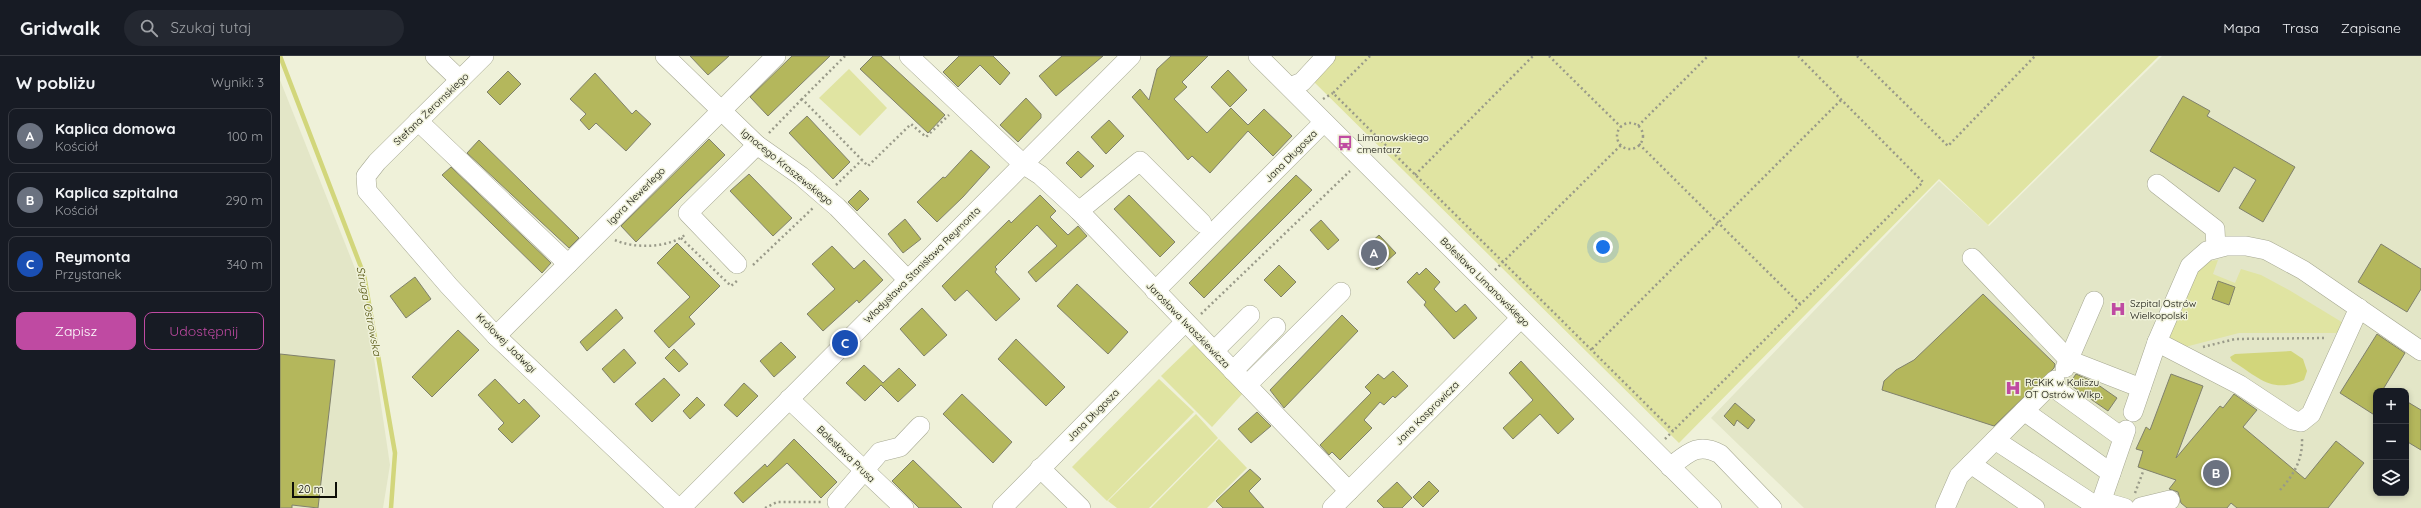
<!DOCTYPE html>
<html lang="pl">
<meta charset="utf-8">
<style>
:root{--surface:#171b24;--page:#242831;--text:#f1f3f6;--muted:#9ea1a6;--line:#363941;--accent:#bf4aa2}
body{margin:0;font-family:Quicksand,sans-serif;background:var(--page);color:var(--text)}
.controls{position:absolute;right:12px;bottom:12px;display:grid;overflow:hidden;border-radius:8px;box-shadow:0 2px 6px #0003}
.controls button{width:36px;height:36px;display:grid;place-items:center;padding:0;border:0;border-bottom:1px solid var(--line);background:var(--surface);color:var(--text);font:20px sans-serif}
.scale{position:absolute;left:12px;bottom:10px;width:45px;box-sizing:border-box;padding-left:4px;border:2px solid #0e0e07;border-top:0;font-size:11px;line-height:14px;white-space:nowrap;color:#0e0e07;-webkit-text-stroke:3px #eff1d9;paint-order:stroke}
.you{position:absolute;left:1323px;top:191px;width:14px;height:14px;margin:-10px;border:3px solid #fff;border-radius:50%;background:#1a73e8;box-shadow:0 0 0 6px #1a73e833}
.badge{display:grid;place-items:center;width:26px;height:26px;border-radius:50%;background:var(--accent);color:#fff;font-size:13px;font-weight:700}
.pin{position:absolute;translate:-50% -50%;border:2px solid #fff;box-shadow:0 1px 4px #0006}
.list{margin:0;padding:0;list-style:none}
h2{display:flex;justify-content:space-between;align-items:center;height:52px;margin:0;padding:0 16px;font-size:17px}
h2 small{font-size:13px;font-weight:400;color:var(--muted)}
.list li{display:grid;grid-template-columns:26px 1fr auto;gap:12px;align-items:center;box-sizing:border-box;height:56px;margin:0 8px 8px;padding:0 8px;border:1px solid var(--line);border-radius:8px}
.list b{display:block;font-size:15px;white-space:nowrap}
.list p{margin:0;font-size:13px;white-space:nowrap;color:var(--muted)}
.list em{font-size:13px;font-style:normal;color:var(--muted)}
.actions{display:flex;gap:8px;padding:12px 16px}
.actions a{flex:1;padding:9px 0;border:1px solid var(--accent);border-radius:8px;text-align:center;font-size:14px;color:var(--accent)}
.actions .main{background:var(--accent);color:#fff}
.icon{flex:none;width:22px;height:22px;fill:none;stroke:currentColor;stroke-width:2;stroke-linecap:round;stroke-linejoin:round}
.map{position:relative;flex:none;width:2141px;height:452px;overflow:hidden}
header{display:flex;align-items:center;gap:24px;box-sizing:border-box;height:56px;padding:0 20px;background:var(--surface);border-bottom:1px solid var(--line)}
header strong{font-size:19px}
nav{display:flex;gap:22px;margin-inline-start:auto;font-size:14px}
.search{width:280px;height:36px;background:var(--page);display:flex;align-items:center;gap:10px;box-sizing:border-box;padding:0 14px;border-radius:22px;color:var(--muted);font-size:15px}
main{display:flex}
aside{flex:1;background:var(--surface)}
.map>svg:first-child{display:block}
</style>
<header>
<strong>Gridwalk</strong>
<div class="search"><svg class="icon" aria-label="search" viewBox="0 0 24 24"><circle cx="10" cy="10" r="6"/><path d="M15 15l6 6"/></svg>Szukaj tutaj</div>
<nav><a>Mapa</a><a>Trasa</a><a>Zapisane</a></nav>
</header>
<main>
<aside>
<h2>W pobliżu<small>Wyniki: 3</small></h2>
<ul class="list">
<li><span class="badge" style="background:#6b7280">A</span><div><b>Kaplica domowa</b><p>Kościół</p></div><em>100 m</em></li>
<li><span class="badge" style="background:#6b7280">B</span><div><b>Kaplica szpitalna</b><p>Kościół</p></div><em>290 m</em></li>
<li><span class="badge" style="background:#1a4fb4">C</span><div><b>Reymonta</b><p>Przystanek</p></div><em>340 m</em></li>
</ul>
<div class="actions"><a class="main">Zapisz</a><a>Udostępnij</a></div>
</aside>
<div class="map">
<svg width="2141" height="452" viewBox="0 0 2141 452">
<rect width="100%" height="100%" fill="#eff1d9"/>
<g fill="#e3e6c7" fill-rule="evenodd">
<path d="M 1882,0 L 2141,0 L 2141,452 L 1524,452 L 1431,362 L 1659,125 L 1709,170 ZM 2096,335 L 2126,335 L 2126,437 L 2096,437 Z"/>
<path d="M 0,24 L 84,235 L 110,409 L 103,452 L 0,452 Z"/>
</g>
<g fill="#e0e4a2">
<path d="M 1054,0 L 1879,0 L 1708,169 L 1659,123 L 1399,387 L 1031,23 Z"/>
<path d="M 569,13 L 607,52 L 580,80 L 539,42 Z"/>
<path d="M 1938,204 L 1933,218 L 1955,227 L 1961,213 L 1981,219 L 2009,234 L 2065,268 L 2061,277 L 1959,277 L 1905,291 L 1887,281 L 1919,211 L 1928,205 Z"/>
<path d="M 914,288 L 964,336 L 932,371 L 881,320 Z"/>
<path d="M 879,323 L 914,356 L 827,445 L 792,411 Z"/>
<path d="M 916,358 L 938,382 L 869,452 L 837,452 L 828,445 Z"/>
<path d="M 939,383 L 967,412 L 927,452 L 871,452 Z"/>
</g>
<path fill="#d2d67b" d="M 2011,295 L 2023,303 L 2027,315 L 2024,324 C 1991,338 1980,322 1952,305 L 1950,301 L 1955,298 Z"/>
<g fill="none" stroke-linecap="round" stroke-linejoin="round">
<path stroke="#d2d67b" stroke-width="4.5" d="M 0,0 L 84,219 L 115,397 L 111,452"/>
</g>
<g fill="#b4b75c" stroke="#80816c">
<path d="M 410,0 L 449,0 L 428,19 Z"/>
<path d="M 512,0 L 550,0 L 488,60 L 470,41 Z"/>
<path d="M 593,0 L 601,0 L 665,59 L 648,77 L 580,13 Z"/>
<path d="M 679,0 L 713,0 L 730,17 L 720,29 L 700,9 L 678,31 L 663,16 Z"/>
<path d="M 782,0 L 823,0 L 776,40 L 759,20 Z"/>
<path d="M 891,0 L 928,0 L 902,26 L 907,31 L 894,43 L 927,77 L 951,52 L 968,69 L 984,53 L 1012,80 L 993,100 L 968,75 L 930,117 L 912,100 L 908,104 L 852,41 L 860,33 L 869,44 L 877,13 Z"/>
<path d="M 948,14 L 967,34 L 950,51 L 931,31 Z"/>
<path d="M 228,15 L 241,28 L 220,49 L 207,36 Z"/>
<path d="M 315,17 L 352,58 L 356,54 L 371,68 L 346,95 L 316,67 L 309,74 L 300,64 L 306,58 L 290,43 Z"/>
<path d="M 1903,40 L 1930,55 L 1927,60 L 2015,111 L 1983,166 L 1959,152 L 1976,124 L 1954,111 L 1939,136 L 1870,95 Z"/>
<path d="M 746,42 L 761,58 L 761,62 L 738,86 L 720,69 Z"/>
<path d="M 527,60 L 570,106 L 553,123 L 509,77 Z"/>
<path d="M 829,64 L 844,80 L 826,98 L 811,81 Z"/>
<path d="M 429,83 L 445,99 L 356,186 L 341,170 Z"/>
<path d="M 199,84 L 299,182 L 289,192 L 187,97 Z"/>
<path d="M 691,94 L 710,111 L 683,141 L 657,166 L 637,146 L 663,121 L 665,122 Z"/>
<path d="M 798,95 L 814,110 L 801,122 L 786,107 Z"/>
<path d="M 171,111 L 271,207 L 262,217 L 162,119 Z"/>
<path d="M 469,118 L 512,162 L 493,180 L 450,135 Z"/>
<path d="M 1016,119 L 1032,134 L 924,242 L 909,227 Z"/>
<path d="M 580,134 L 589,143 L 577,155 L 568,146 Z"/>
<path d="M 760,139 L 776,155 L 770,161 L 788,179 L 798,170 L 807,180 L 756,226 L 748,216 L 777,190 L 757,169 L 715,211 L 717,213 L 715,216 L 740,243 L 716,265 L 687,234 L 675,245 L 662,230 L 729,164 L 731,167 Z"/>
<path d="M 849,139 L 895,186 L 880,201 L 834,153 Z"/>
<path d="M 625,163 L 641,183 L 623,197 L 608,178 Z"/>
<path d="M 1041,164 L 1059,184 L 1048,194 L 1030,174 Z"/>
<path d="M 1099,179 L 1116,197 L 1097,214 L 1080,196 Z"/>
<path d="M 397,187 L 440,230 L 409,261 L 415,268 L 389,292 L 374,275 L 410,241 L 377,207 Z"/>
<path d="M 2101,188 L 2141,213 L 2141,233 L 2127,256 L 2078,226 Z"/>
<path d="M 552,190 L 574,213 L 584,204 L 603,224 L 579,247 L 577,244 L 543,275 L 527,258 L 555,233 L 532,208 Z"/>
<path d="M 999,209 L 1016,226 L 1001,241 L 984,224 Z"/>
<path d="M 1146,212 L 1160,226 L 1154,233 L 1176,256 L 1185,248 L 1197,262 L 1174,283 L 1144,249 L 1146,246 L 1127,226 L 1137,216 L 1139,219 Z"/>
<path d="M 135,221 L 151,243 L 126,262 L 110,240 Z"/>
<path d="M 1938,225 L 1955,231 L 1949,249 L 1932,243 Z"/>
<path d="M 797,228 L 848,276 L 828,298 L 777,250 Z"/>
<path d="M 1703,238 L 1775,308 L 1774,312 L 1714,370 L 1602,334 L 1604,325 L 1616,314 L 1634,304 Z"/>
<path d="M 642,252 L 667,279 L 644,300 L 620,273 Z"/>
<path d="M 336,253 L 343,262 L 307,295 L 300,286 Z"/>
<path d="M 1062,259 L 1078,275 L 1004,352 L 990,334 Z"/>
<path d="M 178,274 L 199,294 L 152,341 L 132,321 Z"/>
<path d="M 2097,278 L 2125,297 L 2102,335 L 2096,335 L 2096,360 L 2060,337 Z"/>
<path d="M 736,283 L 785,331 L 766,350 L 718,303 Z"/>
<path d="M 501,286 L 516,301 L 494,321 L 480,305 Z"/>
<path d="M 344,293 L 356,307 L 334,327 L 322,313 Z"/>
<path d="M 394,293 L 408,308 L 399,316 L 385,302 Z"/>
<path d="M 0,298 L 55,304 L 38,452 L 12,449 L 12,452 L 0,452 Z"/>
<path d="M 1241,305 L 1294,363 L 1278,378 L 1260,358 L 1233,383 L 1223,372 L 1253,344 L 1229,317 Z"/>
<path d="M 584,309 L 603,327 L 619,312 L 636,329 L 618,346 L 601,329 L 585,345 L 566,327 Z"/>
<path d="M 1113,315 L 1128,330 L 1115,342 L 1113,340 L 1104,349 L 1100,346 L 1084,364 L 1092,372 L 1060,404 L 1052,396 L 1049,399 L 1040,389 L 1091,337 L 1085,331 L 1098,318 L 1104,323 Z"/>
<path d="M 1796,318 L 1814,326 L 1837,342 L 1828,355 L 1789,328 Z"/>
<path d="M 1891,318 L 1923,330 L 1896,402 L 1940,350 L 1943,352 L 1954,338 L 1977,354 L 1963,371 L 2025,423 L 2056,385 L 2084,407 L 2048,452 L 1957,452 L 1951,447 L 1947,452 L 1907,452 L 1901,447 L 1898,436 L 1889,433 L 1896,424 L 1858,411 L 1863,395 L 1856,393 L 1866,371 L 1870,374 Z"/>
<path d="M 384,322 L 400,339 L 372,366 L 355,348 Z"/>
<path d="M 215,323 L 239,348 L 244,343 L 260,360 L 232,387 L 218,373 L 224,367 L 198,339 Z"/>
<path d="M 464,327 L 478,340 L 457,361 L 444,349 Z"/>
<path d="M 682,338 L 732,386 L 713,407 L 663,358 Z"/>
<path d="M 417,341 L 425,349 L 410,363 L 403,355 Z"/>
<path d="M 2126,345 L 2141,354 L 2141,394 L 2126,385 Z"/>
<path d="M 1455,347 L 1475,364 L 1468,373 L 1457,364 L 1454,370 L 1444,360 Z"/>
<path d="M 977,356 L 991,370 L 971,387 L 958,373 Z"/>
<path d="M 514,383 L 557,426 L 541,442 L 507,407 L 463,447 L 454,437 L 485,408 L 487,411 Z"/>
<path d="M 633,404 L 682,452 L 639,452 L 612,425 Z"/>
<path d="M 970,413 L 981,423 L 969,435 L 984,452 L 943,452 L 936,445 Z"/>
<path d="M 1149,425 L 1159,435 L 1143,451 L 1133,441 Z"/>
<path d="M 1117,426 L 1132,442 L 1122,452 L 1104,452 L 1097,445 Z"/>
</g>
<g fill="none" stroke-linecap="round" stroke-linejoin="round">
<defs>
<g id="minor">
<path d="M 155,0 L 180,24"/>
<path d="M 204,0 L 97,106 L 86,120 L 87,135 L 169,230 L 216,280 L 398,452"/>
<path d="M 385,0 L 477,89 L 521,120 L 557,151 L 627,223"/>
<path d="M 629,0 L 743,108 L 760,119 L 799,155 L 1069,435"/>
<path d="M 978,0 L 1432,452"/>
<path d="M 1010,31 L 1022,26 L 1046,0"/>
<path d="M 138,65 L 288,208"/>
<path d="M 1877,128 L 1935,173 L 1936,192"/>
<path d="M 799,155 L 860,105 L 922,167"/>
<path d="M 1692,202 L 1789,304 L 1861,332"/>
<path d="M 457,208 L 408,157 L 477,89"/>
<path d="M 875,235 L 1044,66"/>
<path d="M 216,280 L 496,0"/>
<path d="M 1877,286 L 1960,329 L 2013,364 L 2021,366 L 2031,358 L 2079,252"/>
<path d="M 934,295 L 970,259"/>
<path d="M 1785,312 L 1814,245"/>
<path d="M 953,315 L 996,271"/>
<path d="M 967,329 L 1061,236"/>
<path d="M 1770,329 L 1843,382"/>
<path d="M 509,343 L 624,452"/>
<path d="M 1744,355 L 1831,417"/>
<path d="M 1853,356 L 1877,286 L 1910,210 L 1927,195 L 1946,190 L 1966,190 L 1986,194 L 2023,214 L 2141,295"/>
<path d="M 1715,384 L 1819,452"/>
<path d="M 1691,408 L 1755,452"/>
<path d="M 1390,411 C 1408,397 1418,386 1440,398 L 1492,452"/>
<path d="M 760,412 L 801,452"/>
<path d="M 557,446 L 600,396 L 620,391 L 640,370"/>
<path d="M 1861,451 L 1890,444"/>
<path d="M 401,452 L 851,0"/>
<path d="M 722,452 L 905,266"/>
<path d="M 1052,452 L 1241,262"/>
<path d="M 1665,452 L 1679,420 L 1775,324"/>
<path d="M 1819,452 L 1846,374"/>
<path d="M 1819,452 L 1831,448 L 1845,452"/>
</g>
</defs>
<use href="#minor" stroke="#a6a892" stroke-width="20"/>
<g stroke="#999a89" stroke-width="2.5" stroke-dasharray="2 3" stroke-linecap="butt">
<path d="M 565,0 L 522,43 L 582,104"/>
<path d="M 1090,0 L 1053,37 L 1393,375 L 1643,126 L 1518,0"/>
<path d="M 1269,0 L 1341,71"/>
<path d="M 1577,0 L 1668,90 L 1755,0"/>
<path d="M 1043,43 L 1053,37"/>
<circle cx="1350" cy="80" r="13"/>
<path d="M 1358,70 L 1428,0"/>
<path d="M 489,77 L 522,43"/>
<path d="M 1359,88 L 1521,249"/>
<path d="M 1135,119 L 1253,0"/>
<path d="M 556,129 L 582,104 L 588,110 L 631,68 L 646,81 L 669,59"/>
<path d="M 401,182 L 451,230 L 458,224"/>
<path d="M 335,184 C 354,193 390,192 406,178"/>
<path d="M 473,209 L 533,152"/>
<path d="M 1215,214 L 1341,89"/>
<path d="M 921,258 L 1070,115"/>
<path d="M 1923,291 L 1955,283 L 2047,282"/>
<path d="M 1312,293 L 1561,44"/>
<path d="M 1385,383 L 1393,375"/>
<path d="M 2000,434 C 2014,419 2023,403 2022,382"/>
<path d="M 1855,437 L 1864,413"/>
<path d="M 485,452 L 497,446 L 541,446"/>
</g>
<use href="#minor" stroke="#fff" stroke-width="19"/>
</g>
<defs>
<symbol id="bus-bare" viewBox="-9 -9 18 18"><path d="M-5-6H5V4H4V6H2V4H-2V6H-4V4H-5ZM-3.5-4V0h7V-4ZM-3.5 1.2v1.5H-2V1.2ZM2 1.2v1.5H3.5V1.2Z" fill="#bf4aa2" stroke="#eff1d9" stroke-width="2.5" paint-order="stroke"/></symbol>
<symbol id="hospital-bare" viewBox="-9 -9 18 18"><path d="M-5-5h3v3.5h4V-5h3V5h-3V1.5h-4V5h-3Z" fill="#bf4aa2" stroke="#eff1d9" stroke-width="2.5" paint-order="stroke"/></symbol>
</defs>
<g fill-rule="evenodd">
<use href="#bus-bare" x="1054" y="76" width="22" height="22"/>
<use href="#hospital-bare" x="1827" y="242" width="22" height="22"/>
<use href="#hospital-bare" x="1722" y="321" width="22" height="22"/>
</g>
<g text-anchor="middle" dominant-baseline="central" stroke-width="3" stroke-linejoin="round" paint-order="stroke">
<g font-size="10" fill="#0e0e07" stroke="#eff1d9">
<text transform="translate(151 53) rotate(-44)">Stefana Żeromskiego</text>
<text transform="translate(1011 100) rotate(-45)">Jana Długosza</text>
<text transform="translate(507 111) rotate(39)">Ignacego Kraszewskiego</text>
<text transform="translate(356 140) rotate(-45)">Igora Newerlego</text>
<text transform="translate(642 209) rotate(-45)">Władysława Stanisława Reymonta</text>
<text transform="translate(1205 226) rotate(45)">Bolesława Limanowskiego</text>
<text transform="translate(908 269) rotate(46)">Jarosława Iwaszkiewicza</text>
<text transform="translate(226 287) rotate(45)">Królowej Jadwigi</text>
<text transform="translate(1147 357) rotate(-45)">Jana Kasprowicza</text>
<text transform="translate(813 359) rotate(-45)">Jana Długosza</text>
<text transform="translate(566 398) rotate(44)">Bolesława Prusa</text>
</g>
<g font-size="10" fill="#0e0e07" stroke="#eff1d9" text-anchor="start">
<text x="1077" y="81">Limanowskiego<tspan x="1077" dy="12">cmentarz</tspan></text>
<text x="1850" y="247">Szpital Ostrów<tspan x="1850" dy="12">Wielkopolski</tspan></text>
<text x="1745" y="326">RCKiK w Kaliszu<tspan x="1745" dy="12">OT Ostrów Wlkp.</tspan></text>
</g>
<g font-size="11" font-style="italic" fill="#4e4f08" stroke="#eff1d9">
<text transform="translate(89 255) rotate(79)">Struga Ostrowska</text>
</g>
</g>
</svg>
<div class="controls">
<button>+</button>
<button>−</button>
<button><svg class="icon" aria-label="layers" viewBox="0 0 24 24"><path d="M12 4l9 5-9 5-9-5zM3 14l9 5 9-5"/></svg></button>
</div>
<div class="scale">20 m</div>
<div class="you"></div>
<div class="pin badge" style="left:1094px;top:197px;background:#6b7280">A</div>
<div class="pin badge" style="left:1936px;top:417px;background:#6b7280">B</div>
<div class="pin badge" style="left:565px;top:287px;background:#1a4fb4">C</div>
</div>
</main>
